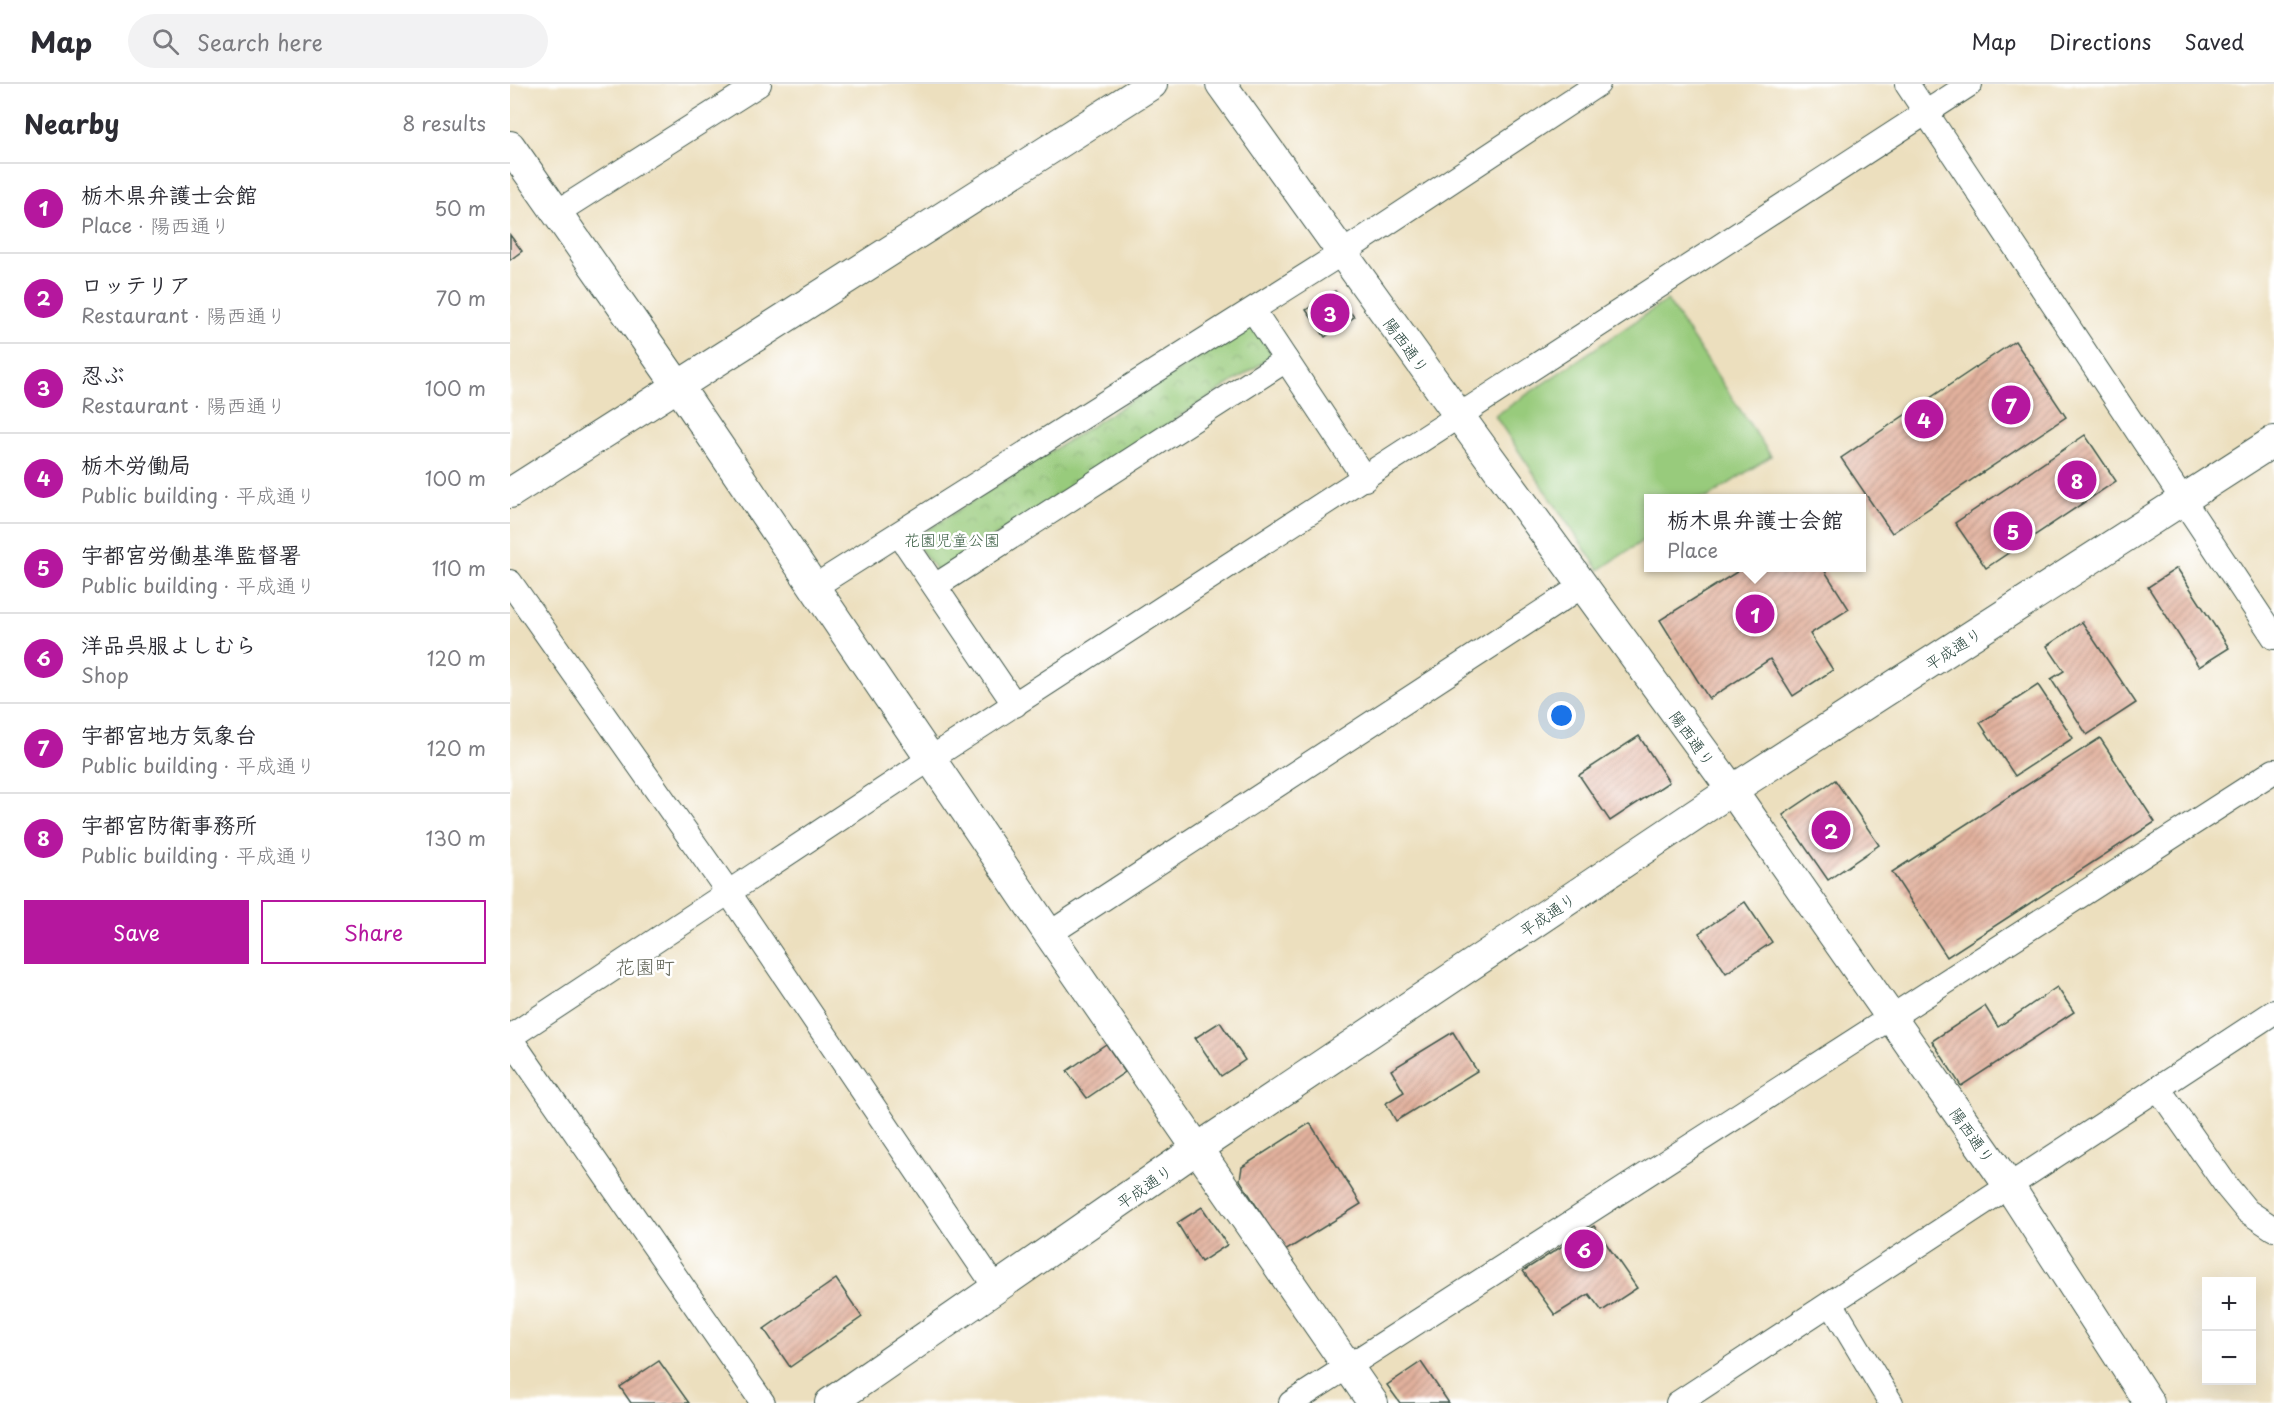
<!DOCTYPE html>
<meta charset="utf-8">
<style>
:root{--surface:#fff;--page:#f2f2f3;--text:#2b2b33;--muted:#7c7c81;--line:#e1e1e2;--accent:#b5179e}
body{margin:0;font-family:"Playpen Sans","Klee One",sans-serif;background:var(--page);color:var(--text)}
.controls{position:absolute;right:18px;bottom:18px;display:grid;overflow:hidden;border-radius:0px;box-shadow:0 6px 24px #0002}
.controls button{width:54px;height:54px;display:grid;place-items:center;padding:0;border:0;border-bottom:2px solid var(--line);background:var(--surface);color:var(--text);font:30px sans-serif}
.you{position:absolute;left:1052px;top:632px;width:21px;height:21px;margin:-15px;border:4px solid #fff;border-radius:50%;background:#1a73e8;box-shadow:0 0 0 9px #1a73e833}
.badge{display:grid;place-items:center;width:39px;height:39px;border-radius:50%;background:var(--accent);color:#fff;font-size:20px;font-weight:700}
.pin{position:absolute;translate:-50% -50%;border:3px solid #fff;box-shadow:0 2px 6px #0006}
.popup{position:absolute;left:1134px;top:410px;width:222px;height:78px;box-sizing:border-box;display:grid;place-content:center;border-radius:0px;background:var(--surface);filter:drop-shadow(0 2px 4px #0005);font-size:20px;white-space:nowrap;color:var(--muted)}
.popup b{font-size:22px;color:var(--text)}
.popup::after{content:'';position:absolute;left:50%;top:100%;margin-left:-12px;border:12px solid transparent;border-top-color:var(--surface)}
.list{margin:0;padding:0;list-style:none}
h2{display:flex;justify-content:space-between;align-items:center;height:78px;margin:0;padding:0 24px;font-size:26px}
h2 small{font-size:20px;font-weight:400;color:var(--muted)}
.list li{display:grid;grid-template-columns:39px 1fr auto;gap:18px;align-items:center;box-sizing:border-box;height:90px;padding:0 24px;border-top:2px solid var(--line)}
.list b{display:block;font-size:22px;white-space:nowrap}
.list p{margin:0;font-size:20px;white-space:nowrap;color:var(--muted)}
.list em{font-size:20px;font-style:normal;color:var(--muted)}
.actions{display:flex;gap:12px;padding:18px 24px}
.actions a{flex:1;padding:14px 0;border:2px solid var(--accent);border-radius:0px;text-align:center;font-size:21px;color:var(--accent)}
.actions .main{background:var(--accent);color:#fff}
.icon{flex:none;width:33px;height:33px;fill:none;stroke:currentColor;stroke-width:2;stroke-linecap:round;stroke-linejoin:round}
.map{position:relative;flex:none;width:1764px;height:1319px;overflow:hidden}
header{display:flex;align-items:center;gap:36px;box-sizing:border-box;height:84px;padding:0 30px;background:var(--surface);border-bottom:2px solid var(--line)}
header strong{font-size:28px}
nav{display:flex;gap:33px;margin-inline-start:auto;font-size:21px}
.search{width:420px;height:54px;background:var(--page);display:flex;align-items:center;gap:15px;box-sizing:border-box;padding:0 21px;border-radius:33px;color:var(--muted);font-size:22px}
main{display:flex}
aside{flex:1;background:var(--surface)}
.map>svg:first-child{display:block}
</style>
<header>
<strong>Map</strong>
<div class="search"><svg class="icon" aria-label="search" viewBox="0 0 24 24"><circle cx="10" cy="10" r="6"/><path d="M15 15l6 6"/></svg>Search here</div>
<nav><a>Map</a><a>Directions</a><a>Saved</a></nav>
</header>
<main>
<aside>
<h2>Nearby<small>8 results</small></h2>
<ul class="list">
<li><span class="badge">1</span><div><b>栃木県弁護士会館</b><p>Place · 陽西通り</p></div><em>50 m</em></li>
<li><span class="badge">2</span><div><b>ロッテリア</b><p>Restaurant · 陽西通り</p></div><em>70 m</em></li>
<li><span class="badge">3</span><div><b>忍ぶ</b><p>Restaurant · 陽西通り</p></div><em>100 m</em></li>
<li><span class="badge">4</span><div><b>栃木労働局</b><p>Public building · 平成通り</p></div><em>100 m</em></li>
<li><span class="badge">5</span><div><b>宇都宮労働基準監督署</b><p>Public building · 平成通り</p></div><em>110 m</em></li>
<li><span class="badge">6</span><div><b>洋品呉服よしむら</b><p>Shop</p></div><em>120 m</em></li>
<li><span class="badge">7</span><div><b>宇都宮地方気象台</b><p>Public building · 平成通り</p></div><em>120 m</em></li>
<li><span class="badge">8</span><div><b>宇都宮防衛事務所</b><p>Public building · 平成通り</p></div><em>130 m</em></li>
</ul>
<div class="actions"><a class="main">Save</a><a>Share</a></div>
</aside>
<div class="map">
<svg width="1764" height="1319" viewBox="0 0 1764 1319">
<defs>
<pattern id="park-crowns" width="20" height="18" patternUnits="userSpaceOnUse" patternTransform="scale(1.5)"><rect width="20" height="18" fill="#98cb7b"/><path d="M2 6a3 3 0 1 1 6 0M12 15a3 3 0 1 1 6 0" fill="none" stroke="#7ba666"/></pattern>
<pattern id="building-hatch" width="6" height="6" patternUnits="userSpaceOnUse" patternTransform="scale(1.5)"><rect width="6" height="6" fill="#e2b19d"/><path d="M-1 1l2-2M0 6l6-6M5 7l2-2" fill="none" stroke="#b79181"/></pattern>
</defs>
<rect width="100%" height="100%" fill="#fff"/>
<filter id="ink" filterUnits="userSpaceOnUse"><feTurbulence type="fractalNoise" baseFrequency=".0167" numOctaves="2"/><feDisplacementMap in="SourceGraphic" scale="12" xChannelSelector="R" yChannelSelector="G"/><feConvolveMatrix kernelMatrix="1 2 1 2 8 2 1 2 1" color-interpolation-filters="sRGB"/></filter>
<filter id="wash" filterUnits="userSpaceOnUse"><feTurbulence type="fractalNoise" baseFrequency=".008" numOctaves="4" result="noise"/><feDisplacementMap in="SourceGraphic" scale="24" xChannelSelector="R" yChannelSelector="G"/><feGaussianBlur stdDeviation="1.35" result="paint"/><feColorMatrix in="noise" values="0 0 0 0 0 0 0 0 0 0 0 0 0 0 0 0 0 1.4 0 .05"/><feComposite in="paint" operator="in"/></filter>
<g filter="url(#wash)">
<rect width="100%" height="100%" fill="#ecdfbe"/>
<path fill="#98cb7b" stroke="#5c8458" stroke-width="1.5" d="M 1157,216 L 1261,372 L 1197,414 L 1138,414 L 1138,453 L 1089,486 L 985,332 Z"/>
<path fill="url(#park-crowns)" stroke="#5c8458" stroke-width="1.5" d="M 742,240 L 763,272 L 428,489 L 403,455 Z"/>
<g id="blocks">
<g fill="url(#building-hatch)">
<path d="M 0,151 L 12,167 L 0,176 Z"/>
<path d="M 825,207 L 844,233 L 815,253 L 796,226 Z"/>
<path d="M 1505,257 L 1556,333 L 1382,449 L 1331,374 Z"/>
<path d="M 1575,351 L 1606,397 L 1476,484 L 1445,439 Z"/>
<path d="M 1233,484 L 1313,484 L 1339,525 L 1300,550 L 1323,586 L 1283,612 L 1260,575 L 1199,615 L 1150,536 Z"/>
<path d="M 1667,484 L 1719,564 L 1689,583 L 1638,503 Z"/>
<path d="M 1572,538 L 1626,619 L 1577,651 L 1541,595 L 1554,587 L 1537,562 Z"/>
<path d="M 1528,601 L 1563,654 L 1505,692 L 1470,639 Z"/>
<path d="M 1129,652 L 1159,698 L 1100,737 L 1069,691 Z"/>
<path d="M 1590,654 L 1645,738 L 1437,873 L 1382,788 Z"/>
<path d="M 1325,696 L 1369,761 L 1318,796 L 1273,731 Z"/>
<path d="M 1235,818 L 1262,858 L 1216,889 L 1189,849 Z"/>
<path d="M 1547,903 L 1564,928 L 1451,1002 L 1422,957 L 1475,922 L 1488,943 Z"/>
<path d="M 710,938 L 735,976 L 711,992 L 685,954 Z"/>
<path d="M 943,948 L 967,987 L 886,1037 L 876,1019 L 894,1008 L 881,986 Z"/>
<path d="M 596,960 L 615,988 L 577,1014 L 557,987 Z"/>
<path d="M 800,1039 L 851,1120 L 775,1167 L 730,1096 L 732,1083 Z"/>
<path d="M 692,1123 L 717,1161 L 691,1178 L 667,1139 Z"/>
<path d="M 1084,1142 L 1127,1204 L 1092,1227 L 1079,1210 L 1045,1231 L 1013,1187 Z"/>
<path d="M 326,1195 L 352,1233 L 280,1283 L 254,1245 Z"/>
<path d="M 149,1277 L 179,1319 L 121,1319 L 110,1303 Z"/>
<path d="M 911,1278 L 939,1319 L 890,1319 L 877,1301 Z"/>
</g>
</g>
</g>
<g filter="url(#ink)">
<use href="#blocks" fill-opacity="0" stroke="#3e5549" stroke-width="1.5"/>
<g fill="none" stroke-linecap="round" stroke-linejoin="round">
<defs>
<g id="minor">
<path d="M 1397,0 L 1764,553"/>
<path d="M 46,129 L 249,0"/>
<path d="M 743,226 L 855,395"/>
<path d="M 389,450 L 505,621"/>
<path d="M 0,498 L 219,809 L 486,1204"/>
<path d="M 425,502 L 776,276"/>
<path d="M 304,503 L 832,169 L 1088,0"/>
<path d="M 539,850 L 1072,502"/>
<path d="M 0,953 L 420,675 L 1460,0"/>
<path d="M 0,954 L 253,1319"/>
<path d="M 1648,1004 L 1718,1104 L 1737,1127 L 1764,1145"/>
<path d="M 1321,1219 L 1381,1319"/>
<path d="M 781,1319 L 1764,687"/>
<path d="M 1168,1319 L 1764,928"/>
</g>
<g id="tertiary">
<path d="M 711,0 L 950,333 L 1222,706 L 1499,1102 L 1639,1319"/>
<path d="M 0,62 L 168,302 L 539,850 L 863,1319"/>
<path d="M 0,409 L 642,0"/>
<path d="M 320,1319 L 688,1064 L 1222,706 L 1764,357"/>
</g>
</defs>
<use href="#minor" stroke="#3e5549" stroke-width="26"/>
<use href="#tertiary" stroke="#3e5549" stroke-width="32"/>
<use href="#minor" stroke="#fff" stroke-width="24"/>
<use href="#tertiary" stroke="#fff" stroke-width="30"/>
</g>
</g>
<g text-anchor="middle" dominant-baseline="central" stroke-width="5" stroke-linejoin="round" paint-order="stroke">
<g font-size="16" fill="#1f3d34" stroke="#fff">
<text transform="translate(897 261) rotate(54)">陽西通り</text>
<text transform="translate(1443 564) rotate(-33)">平成通り</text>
<text transform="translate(1183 654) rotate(54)">陽西通り</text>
<text transform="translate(1037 830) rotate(-34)">平成通り</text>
<text transform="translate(1463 1051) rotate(55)">陽西通り</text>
<text transform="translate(634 1102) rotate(-35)">平成通り</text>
</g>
<g font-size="16" fill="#3d6046" stroke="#fff">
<text x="442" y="455">花園児童公園</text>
</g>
<g font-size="20" fill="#636659" stroke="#fff">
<text x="135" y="882">花園町</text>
</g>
</g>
</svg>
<div class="controls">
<button>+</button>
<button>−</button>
</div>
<div class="you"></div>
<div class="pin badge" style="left:1245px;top:530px">1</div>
<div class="popup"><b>栃木県弁護士会館</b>Place</div>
<div class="pin badge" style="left:1321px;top:746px">2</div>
<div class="pin badge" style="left:820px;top:229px">3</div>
<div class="pin badge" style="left:1414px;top:335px">4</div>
<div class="pin badge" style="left:1503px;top:447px">5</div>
<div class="pin badge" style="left:1074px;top:1165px">6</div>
<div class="pin badge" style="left:1501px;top:321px">7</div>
<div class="pin badge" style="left:1567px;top:396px">8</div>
</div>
</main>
